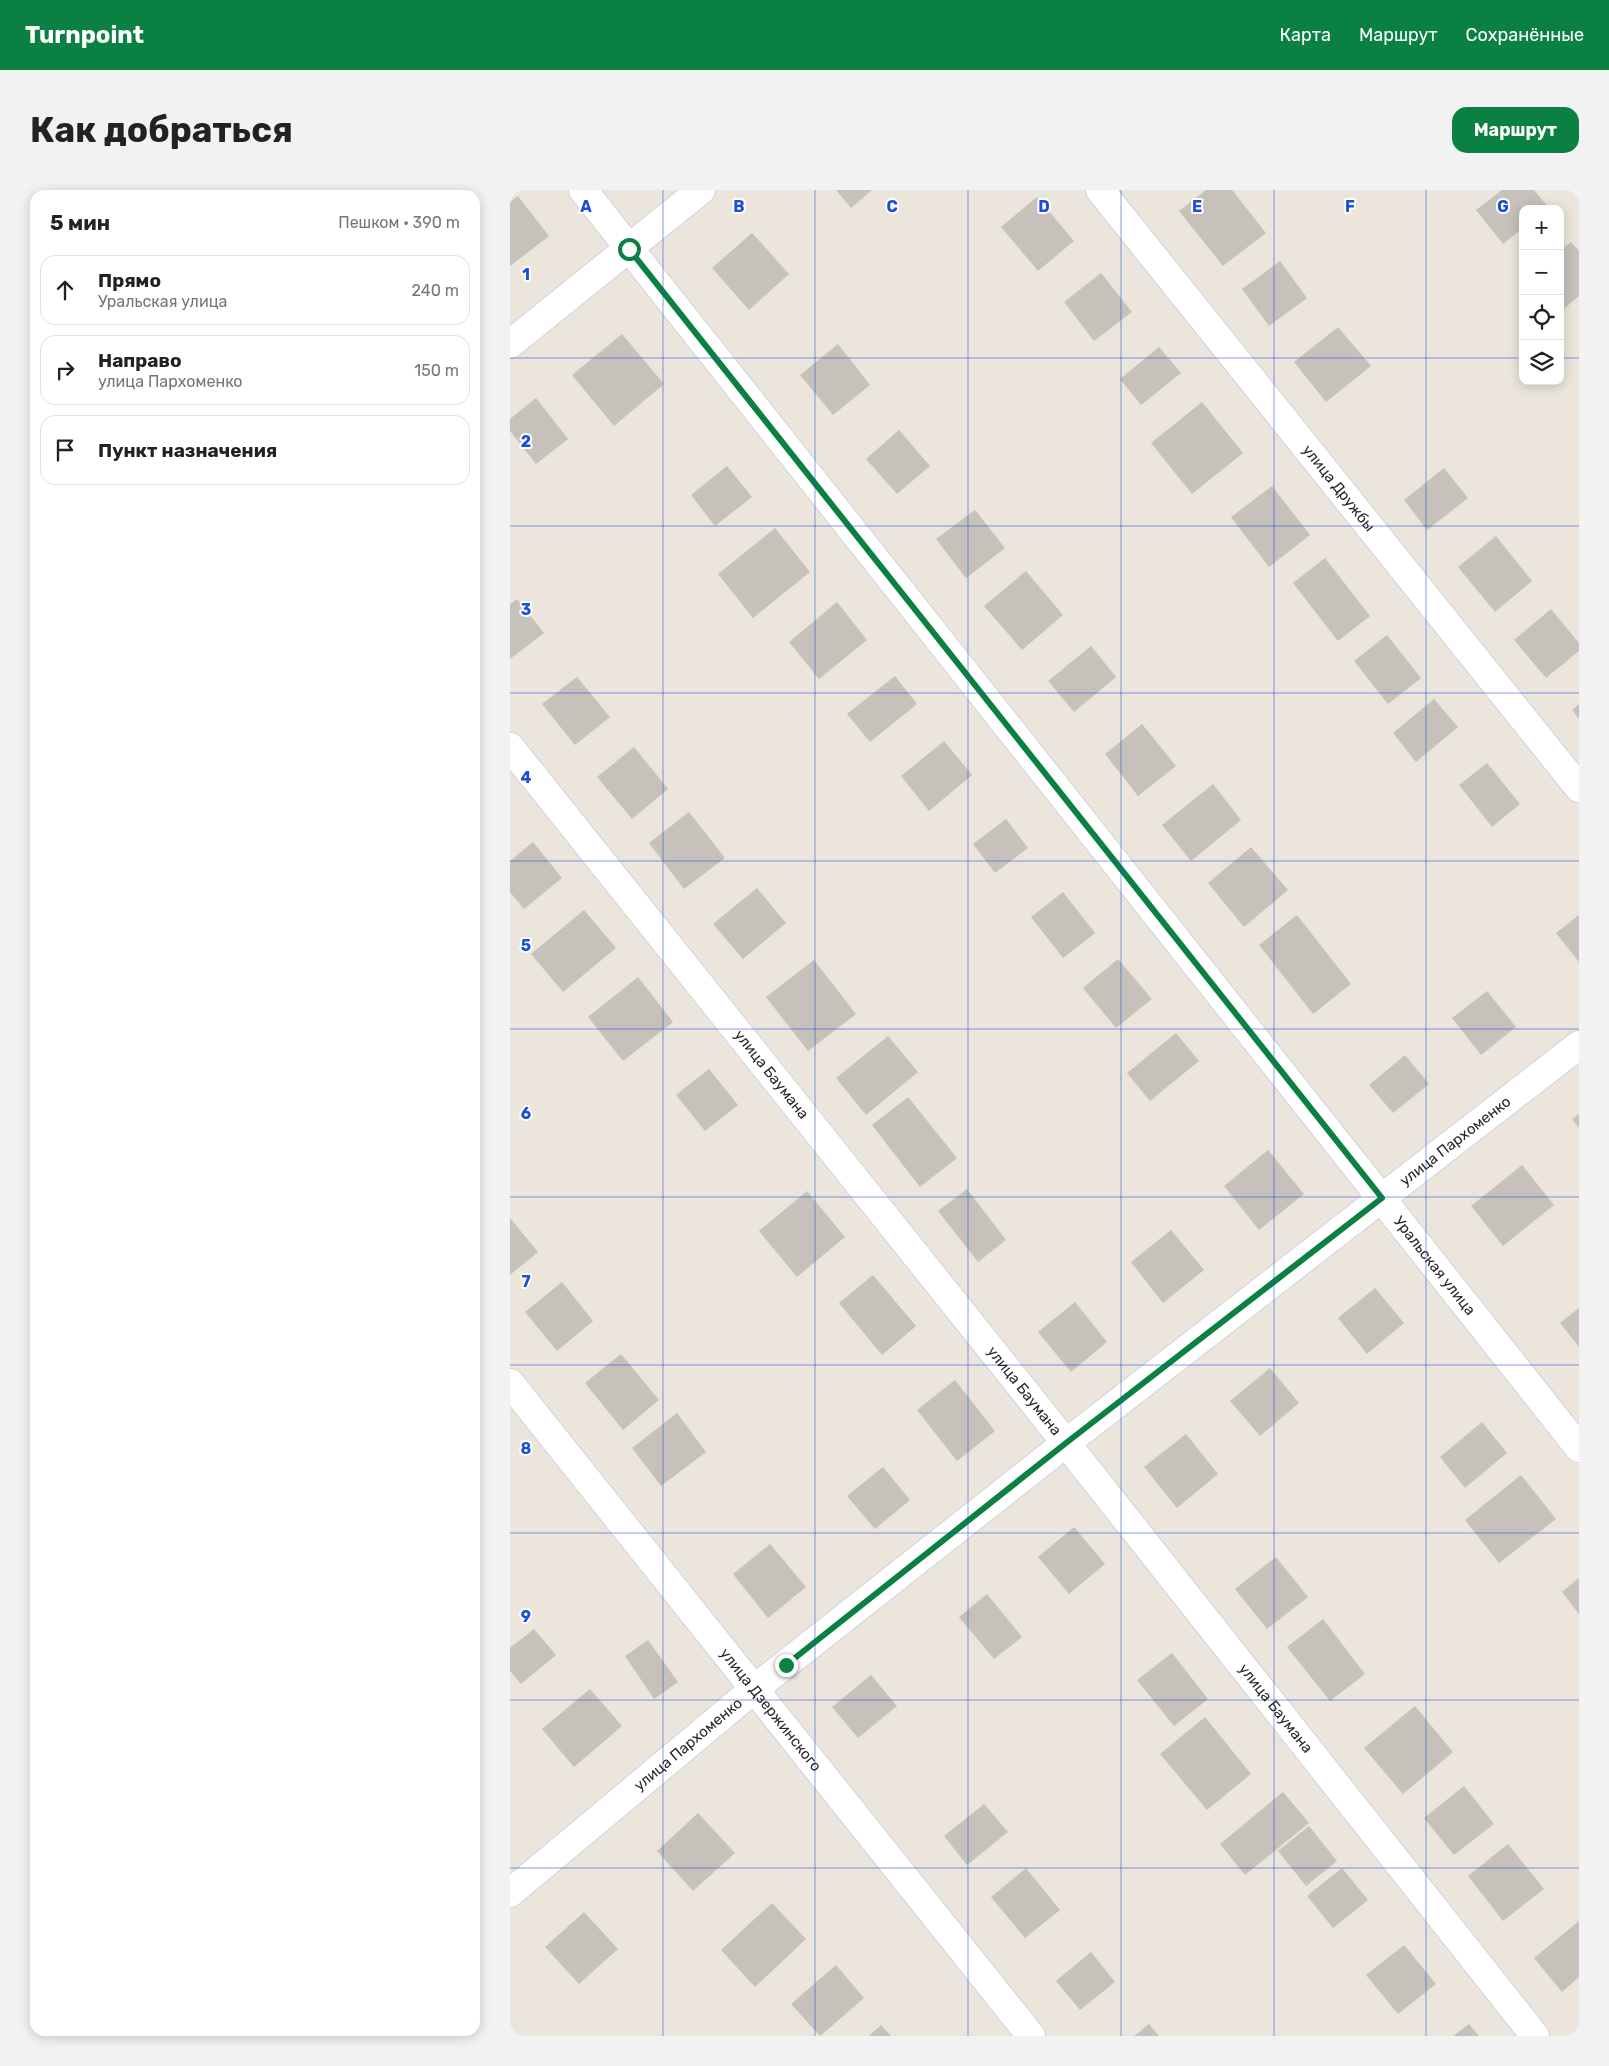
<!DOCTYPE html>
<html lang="ru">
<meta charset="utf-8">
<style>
:root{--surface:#fff;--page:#f2f2f2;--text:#222;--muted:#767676;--line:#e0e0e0;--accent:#0b8043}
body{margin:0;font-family:Rubik,sans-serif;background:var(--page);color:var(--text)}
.controls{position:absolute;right:15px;top:15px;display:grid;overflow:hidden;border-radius:10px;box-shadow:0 2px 12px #0003}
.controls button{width:45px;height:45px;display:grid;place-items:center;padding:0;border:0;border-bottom:1px solid var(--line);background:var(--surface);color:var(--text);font:25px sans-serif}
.stop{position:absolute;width:15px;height:15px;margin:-11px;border:4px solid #0b8043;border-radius:50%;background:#fff}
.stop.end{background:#0b8043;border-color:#fff;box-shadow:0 1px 5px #0008}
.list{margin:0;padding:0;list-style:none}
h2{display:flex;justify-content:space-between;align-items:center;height:65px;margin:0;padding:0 20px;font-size:21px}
h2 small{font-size:16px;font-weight:400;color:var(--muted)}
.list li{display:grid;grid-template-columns:32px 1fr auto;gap:15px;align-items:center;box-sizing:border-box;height:70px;margin:0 10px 10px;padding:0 10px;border:1px solid var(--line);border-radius:15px}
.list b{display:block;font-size:19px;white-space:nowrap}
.list p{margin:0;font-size:16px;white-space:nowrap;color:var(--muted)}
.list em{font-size:16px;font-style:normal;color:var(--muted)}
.icon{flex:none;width:28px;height:28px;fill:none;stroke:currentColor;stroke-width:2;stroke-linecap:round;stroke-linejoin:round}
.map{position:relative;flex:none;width:1069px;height:1846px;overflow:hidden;border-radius:15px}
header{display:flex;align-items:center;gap:30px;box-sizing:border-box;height:70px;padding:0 25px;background:var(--accent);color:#fff}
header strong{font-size:24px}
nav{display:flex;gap:28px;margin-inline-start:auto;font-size:18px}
.intro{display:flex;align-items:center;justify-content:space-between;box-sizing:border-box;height:120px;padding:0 30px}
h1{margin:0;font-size:35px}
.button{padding:12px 22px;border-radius:15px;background:var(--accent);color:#fff;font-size:18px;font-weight:700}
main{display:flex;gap:30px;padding:0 30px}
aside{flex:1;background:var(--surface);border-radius:15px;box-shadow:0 2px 12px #0003}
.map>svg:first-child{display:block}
</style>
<header>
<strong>Turnpoint</strong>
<nav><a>Карта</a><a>Маршрут</a><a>Сохранённые</a></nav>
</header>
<div class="intro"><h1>Как добраться</h1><a class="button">Маршрут</a></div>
<main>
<aside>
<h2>5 мин<small>Пешком · 390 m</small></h2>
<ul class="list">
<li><svg class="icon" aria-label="ahead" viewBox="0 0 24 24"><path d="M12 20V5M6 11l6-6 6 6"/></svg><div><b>Прямо</b><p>Уральская улица</p></div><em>240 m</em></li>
<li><svg class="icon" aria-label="right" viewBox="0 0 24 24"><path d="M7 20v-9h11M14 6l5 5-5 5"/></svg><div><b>Направо</b><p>улица Пархоменко</p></div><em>150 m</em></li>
<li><svg class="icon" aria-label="arrive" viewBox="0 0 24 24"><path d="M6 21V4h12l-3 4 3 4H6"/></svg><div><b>Пункт назначения</b></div></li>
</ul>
</aside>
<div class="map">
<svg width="1069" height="1846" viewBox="0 0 1069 1846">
<rect width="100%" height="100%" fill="#ebe5db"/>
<g fill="#c6c2bb">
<path d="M 326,0 L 362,0 L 341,18 Z"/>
<path d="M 696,0 L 722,0 L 756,43 L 713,76 L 669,21 Z"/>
<path d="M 992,0 L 1024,0 L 1039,18 L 1013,19 L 1013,38 L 993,54 L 966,20 Z"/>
<path d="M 8,6 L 39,46 L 0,76 L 0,12 Z"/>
<path d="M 527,7 L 564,51 L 528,81 L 491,37 Z"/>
<path d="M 242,43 L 279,84 L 239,120 L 202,78 Z"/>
<path d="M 1061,52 L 1069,61 L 1069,106 L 1050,122 L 1050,60 Z"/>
<path d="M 770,71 L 797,108 L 759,136 L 732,99 Z"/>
<path d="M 591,83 L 622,122 L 584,151 L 554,112 Z"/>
<path d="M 828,137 L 861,176 L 816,212 L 784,172 Z"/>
<path d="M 112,144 L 154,194 L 104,236 L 62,185 Z"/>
<path d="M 328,154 L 360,195 L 323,225 L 290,185 Z"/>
<path d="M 649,157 L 671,183 L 631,215 L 610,189 Z"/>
<path d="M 26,208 L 58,249 L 26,274 L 0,241 L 0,229 Z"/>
<path d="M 692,212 L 733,263 L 682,304 L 641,253 Z"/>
<path d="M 389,240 L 420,276 L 387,304 L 356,269 Z"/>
<path d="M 217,276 L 242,307 L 205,336 L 181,305 Z"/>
<path d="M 934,278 L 958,308 L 917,340 L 894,310 Z"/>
<path d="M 762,296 L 800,345 L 759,377 L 721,327 Z"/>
<path d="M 465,320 L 495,358 L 456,388 L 426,349 Z"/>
<path d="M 265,338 L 300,382 L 243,428 L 208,384 Z"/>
<path d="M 986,346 L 1022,391 L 985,422 L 948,377 Z"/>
<path d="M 815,368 L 860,426 L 828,451 L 783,393 Z"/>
<path d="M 516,381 L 553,425 L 512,460 L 474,416 Z"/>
<path d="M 7,409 L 34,443 L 0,469 L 0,414 Z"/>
<path d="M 327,412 L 357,450 L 309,489 L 279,452 Z"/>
<path d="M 1041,419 L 1069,453 L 1069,461 L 1036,488 L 1004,450 Z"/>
<path d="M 877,445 L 911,488 L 878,514 L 844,471 Z"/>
<path d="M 581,456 L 606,487 L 564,522 L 538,491 Z"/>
<path d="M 385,486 L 407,514 L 360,552 L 337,524 Z"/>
<path d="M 67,487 L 100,527 L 65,555 L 32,514 Z"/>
<path d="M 924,509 L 948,537 L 906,572 L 883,543 Z"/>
<path d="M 1069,514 L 1069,529 L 1062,520 Z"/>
<path d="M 632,534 L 666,576 L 628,606 L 595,564 Z"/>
<path d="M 434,551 L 462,585 L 419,621 L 391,586 Z"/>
<path d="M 124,557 L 158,599 L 122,629 L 87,587 Z"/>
<path d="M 977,573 L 1010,614 L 982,637 L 949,595 Z"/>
<path d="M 703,594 L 731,630 L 681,671 L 652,635 Z"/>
<path d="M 179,622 L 215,668 L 174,699 L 139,653 Z"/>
<path d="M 496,629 L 518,658 L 485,683 L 463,654 Z"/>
<path d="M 23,652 L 52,688 L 14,719 L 0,702 L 0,671 Z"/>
<path d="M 741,657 L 778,700 L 734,737 L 698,693 Z"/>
<path d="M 247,698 L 276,733 L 233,769 L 203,734 Z"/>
<path d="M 553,702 L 585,743 L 553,768 L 521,727 Z"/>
<path d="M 74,720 L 106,758 L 53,802 L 21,764 Z"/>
<path d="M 787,725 L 841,794 L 803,824 L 749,755 Z"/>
<path d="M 1069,725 L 1069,772 L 1046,743 Z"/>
<path d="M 608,769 L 642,809 L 606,838 L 573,798 Z"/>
<path d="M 304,770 L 346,824 L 298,861 L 256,807 Z"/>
<path d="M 128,787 L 163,832 L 113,871 L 78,827 Z"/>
<path d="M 977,801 L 1006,837 L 971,865 L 942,828 Z"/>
<path d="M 666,843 L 689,871 L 640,911 L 617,883 Z"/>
<path d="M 378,846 L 408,882 L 356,925 L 326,888 Z"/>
<path d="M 895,865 L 919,894 L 883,923 L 859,895 Z"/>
<path d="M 199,879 L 228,915 L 195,941 L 166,905 Z"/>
<path d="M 398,907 L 447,968 L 410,997 L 362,935 Z"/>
<path d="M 1069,924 L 1069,938 L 1062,929 Z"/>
<path d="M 758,960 L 794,1004 L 749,1040 L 714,996 Z"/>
<path d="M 1012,975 L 1044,1015 L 993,1056 L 961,1016 Z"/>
<path d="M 457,999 L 496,1050 L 468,1072 L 428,1021 Z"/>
<path d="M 297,1001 L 335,1047 L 287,1087 L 249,1041 Z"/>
<path d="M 0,1028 L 28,1062 L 0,1085 Z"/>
<path d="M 661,1040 L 694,1080 L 653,1113 L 621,1072 Z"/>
<path d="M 363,1085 L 406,1136 L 372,1165 L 329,1113 Z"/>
<path d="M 52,1092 L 83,1131 L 47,1161 L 15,1122 Z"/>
<path d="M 865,1098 L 894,1133 L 857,1164 L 828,1128 Z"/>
<path d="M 565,1112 L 597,1152 L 561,1182 L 528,1142 Z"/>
<path d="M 1069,1118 L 1069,1157 L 1050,1133 Z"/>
<path d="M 111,1164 L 149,1210 L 113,1240 L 75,1193 Z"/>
<path d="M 760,1178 L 789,1213 L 750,1246 L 720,1211 Z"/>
<path d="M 445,1190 L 485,1241 L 447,1271 L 407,1220 Z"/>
<path d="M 167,1223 L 196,1262 L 151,1296 L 122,1258 Z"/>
<path d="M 972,1232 L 997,1263 L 955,1298 L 930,1267 Z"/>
<path d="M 676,1244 L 708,1284 L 667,1318 L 634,1277 Z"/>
<path d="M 373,1277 L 400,1310 L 365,1339 L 337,1306 Z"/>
<path d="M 1011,1285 L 1046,1329 L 989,1373 L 955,1330 Z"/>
<path d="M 564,1337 L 595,1374 L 559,1404 L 528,1367 Z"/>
<path d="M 260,1354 L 296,1397 L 258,1428 L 223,1384 Z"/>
<path d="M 766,1367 L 798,1407 L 757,1439 L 725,1399 Z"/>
<path d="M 1069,1388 L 1069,1424 L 1052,1402 Z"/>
<path d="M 477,1404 L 512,1447 L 484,1469 L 449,1427 Z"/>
<path d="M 813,1429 L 855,1484 L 820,1511 L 777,1457 Z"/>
<path d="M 24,1439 L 46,1465 L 11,1494 L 0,1481 L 0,1458 Z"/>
<path d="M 138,1450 L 168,1492 L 144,1509 L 115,1466 Z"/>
<path d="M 662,1463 L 698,1509 L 664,1536 L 627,1490 Z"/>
<path d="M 361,1485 L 387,1516 L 348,1548 L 322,1517 Z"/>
<path d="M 80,1499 L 112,1536 L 64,1577 L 32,1539 Z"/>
<path d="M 905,1516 L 943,1562 L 893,1604 L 854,1558 Z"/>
<path d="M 695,1527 L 741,1584 L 697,1620 L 650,1564 Z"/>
<path d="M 954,1596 L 984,1634 L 944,1665 L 914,1628 Z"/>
<path d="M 773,1602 L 799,1633 L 735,1685 L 710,1654 Z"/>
<path d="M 474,1614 L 498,1642 L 457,1675 L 434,1646 Z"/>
<path d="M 188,1623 L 225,1663 L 183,1701 L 147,1661 Z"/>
<path d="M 799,1636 L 827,1671 L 796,1696 L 768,1661 Z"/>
<path d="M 998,1654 L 1034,1699 L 993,1731 L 958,1686 Z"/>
<path d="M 516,1678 L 550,1720 L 515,1748 L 481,1707 Z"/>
<path d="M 832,1678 L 858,1710 L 823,1738 L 797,1706 Z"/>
<path d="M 262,1713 L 296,1749 L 245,1797 L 211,1760 Z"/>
<path d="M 74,1722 L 108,1759 L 69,1794 L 35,1757 Z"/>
<path d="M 1069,1731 L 1069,1787 L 1052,1802 L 1024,1768 Z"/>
<path d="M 894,1755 L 926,1794 L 888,1824 L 856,1785 Z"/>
<path d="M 581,1762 L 605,1792 L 570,1820 L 546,1791 Z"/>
<path d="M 326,1775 L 354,1808 L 310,1846 L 281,1814 Z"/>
<path d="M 639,1834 L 649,1846 L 624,1846 Z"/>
<path d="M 959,1834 L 969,1846 L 943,1846 Z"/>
<path d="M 371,1835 L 381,1846 L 359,1846 Z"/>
</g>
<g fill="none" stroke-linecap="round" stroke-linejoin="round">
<defs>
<g id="minor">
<path id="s1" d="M 73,0 L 1069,1258"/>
<path id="s2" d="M 590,0 L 1069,598"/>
<path d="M 0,154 L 191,0"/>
<path id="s3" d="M 0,557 L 556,1253 L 1025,1846"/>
<path id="s4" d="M 0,1703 L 243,1500 L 556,1253 L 1069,855"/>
</g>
<g id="tertiary">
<path id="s5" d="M 0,1193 L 521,1846"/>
</g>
</defs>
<use href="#minor" stroke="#d0d2e1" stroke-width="30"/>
<use href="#tertiary" stroke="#d0d2e1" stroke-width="30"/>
<use href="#minor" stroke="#fff" stroke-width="28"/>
<use href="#tertiary" stroke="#fff" stroke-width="28"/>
</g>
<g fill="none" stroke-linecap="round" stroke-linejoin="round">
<path stroke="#0b8043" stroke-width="6" d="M 119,59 L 872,1008 L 556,1253 L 276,1475"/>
</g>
<path fill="none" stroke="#1d4ed8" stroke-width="1" stroke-opacity="0.55" d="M 153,0 L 153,1846M 305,0 L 305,1846M 458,0 L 458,1846M 611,0 L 611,1846M 764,0 L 764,1846M 916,0 L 916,1846M 0,168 L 1013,168M 1050,168 L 1069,168M 0,336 L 1069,336M 0,503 L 1069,503M 0,671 L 1069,671M 0,839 L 1069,839M 0,1007 L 1069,1007M 0,1175 L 1069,1175M 0,1343 L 1069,1343M 0,1510 L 1069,1510M 0,1678 L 1069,1678"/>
<g text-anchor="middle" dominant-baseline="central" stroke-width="4" stroke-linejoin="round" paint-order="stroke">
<g font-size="15" fill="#292929" stroke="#fff">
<text stroke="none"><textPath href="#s2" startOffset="382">улица Дружбы</textPath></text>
<text stroke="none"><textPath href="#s3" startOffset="419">улица Баумана</textPath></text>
<text stroke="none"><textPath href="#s4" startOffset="1208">улица Пархоменко</textPath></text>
<text stroke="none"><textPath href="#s1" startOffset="1372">Уральская улица</textPath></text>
<text stroke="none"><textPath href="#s3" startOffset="824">улица Баумана</textPath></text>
<text stroke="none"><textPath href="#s3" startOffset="1229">улица Баумана</textPath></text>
<text stroke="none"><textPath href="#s5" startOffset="418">улица Дзержинского</textPath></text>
<text stroke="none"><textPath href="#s4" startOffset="232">улица Пархоменко</textPath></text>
</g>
</g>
<g font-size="16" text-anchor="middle" font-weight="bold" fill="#1d4ed8" stroke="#fff" stroke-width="4" stroke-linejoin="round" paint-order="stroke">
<text x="76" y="22">A</text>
<text x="229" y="22">B</text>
<text x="382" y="22">C</text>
<text x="534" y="22">D</text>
<text x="687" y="22">E</text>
<text x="840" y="22">F</text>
<text x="993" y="22">G</text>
<text x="16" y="90">1</text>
<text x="16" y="257">2</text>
<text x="16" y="425">3</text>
<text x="16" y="593">4</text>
<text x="16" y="761">5</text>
<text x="16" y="929">6</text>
<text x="16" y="1097">7</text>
<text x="16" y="1264">8</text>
<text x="16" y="1432">9</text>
</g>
</svg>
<div class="controls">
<button>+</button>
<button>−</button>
<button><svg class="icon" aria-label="locate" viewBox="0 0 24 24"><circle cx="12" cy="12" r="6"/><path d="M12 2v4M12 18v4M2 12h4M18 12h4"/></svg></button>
<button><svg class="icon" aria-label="layers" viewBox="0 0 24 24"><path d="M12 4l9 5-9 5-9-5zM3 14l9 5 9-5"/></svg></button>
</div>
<div class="stop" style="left:119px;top:59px"></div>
<div class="stop end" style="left:276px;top:1475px"></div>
</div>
</main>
